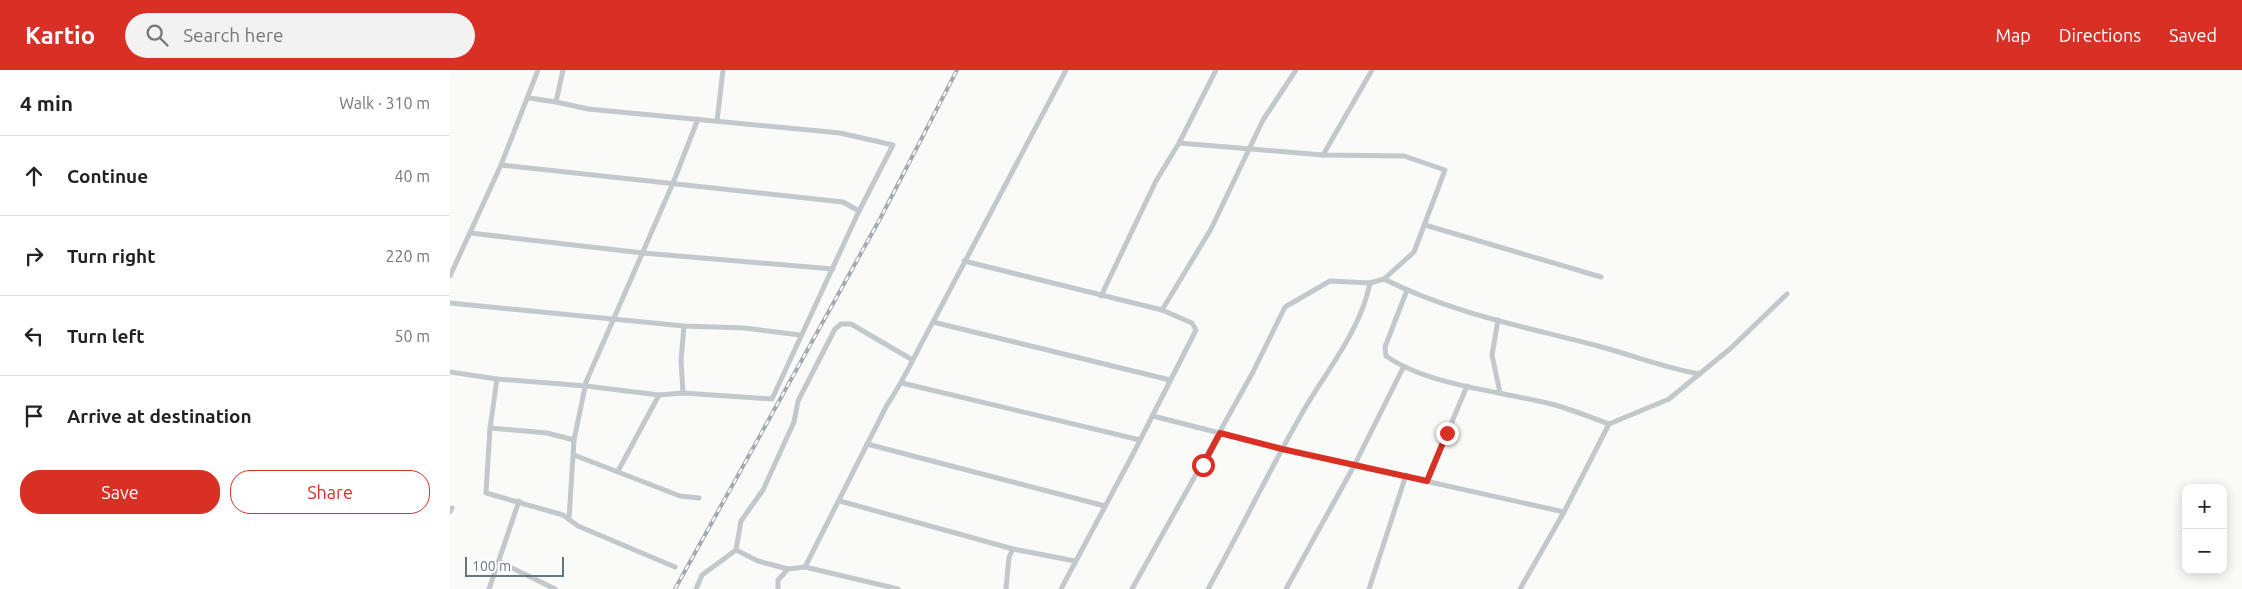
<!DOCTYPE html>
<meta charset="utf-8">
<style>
:root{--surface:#fff;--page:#f2f2f2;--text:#222;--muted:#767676;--line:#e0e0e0;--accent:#d93025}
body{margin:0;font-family:Ubuntu,sans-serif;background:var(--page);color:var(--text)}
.controls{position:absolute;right:15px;bottom:15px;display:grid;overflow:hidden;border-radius:10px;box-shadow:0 2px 12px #0003}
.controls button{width:45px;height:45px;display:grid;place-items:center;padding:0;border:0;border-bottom:1px solid var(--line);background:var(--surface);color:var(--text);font:25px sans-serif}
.scale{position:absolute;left:15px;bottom:12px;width:99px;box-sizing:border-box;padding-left:5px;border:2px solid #657683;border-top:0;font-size:14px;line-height:18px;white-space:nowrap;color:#657683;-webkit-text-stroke:4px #fff;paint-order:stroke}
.stop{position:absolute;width:15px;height:15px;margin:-11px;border:4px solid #d93025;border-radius:50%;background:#fff}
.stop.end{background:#d93025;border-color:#fff;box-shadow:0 1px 5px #0008}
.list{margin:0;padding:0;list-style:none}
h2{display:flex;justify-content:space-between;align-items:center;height:65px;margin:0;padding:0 20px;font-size:21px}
h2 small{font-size:16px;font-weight:400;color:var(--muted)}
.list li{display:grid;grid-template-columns:32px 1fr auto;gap:15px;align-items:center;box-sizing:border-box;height:80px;padding:0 20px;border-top:1px solid var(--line)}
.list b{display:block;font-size:19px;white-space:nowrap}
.list em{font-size:16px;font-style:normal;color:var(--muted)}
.actions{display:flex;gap:10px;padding:15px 20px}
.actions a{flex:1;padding:11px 0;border:1px solid var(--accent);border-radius:20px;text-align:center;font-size:18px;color:var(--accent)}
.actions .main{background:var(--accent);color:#fff}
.icon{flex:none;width:28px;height:28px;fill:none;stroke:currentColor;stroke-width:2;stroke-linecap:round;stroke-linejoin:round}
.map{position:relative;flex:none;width:1792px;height:519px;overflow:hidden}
header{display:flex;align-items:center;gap:30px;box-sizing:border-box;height:70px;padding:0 25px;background:var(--accent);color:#fff}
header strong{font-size:24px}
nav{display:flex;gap:28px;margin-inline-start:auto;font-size:18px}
.search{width:350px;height:45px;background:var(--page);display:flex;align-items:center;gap:12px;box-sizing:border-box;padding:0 18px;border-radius:28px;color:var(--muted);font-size:19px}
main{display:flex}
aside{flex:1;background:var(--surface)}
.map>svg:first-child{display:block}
</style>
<header>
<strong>Kartio</strong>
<div class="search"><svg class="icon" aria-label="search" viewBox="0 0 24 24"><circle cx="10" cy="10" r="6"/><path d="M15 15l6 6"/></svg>Search here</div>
<nav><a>Map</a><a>Directions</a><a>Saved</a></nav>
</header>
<main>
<aside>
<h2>4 min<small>Walk · 310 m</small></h2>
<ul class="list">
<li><svg class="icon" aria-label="ahead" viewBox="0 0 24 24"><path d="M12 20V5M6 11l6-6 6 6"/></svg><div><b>Continue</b></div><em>40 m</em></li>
<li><svg class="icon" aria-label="right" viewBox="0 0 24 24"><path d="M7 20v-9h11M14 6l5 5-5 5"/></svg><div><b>Turn right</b></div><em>220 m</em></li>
<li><svg class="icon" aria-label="left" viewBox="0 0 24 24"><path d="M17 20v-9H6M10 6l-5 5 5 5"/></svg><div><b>Turn left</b></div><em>50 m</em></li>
<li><svg class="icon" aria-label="arrive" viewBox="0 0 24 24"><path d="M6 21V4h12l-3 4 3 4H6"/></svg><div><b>Arrive at destination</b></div></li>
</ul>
<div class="actions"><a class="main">Save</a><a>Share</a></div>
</aside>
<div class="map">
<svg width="1792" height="519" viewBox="0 0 1792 519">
<rect width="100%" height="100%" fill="#fafaf8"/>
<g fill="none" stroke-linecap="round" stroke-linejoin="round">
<g stroke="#c3c8cc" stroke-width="5">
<path d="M 79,28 L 106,32"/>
<path d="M 267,51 L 273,0"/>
<path d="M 729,73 L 873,85 L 954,86 L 995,100 L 964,182 L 934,209 L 920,213 C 911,259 878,299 855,338 C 821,397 791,459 758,519"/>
<path d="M 873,85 L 922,0"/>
<path d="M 51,95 L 393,132 L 409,141"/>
<path d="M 975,155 L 1151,207"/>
<path d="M 20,163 L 193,183 L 383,199"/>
<path d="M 514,191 L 712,240 L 742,253 L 746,260 L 682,386 L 611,519"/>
<path d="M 0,206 L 51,95 L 88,0"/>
<path d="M 934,209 C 1001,243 1076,257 1148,276 C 1182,285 1215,298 1250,304"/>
<path d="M 957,220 L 935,277 L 936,286 C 979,316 1050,321 1101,334 C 1121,339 1140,347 1159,354"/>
<path d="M 651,226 L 706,111 L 729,73 L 766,0"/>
<path d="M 0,233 L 234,256 L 295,258 L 350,265"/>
<path d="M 712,240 L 761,159 L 813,50 L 846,0"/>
<path d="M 1048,250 L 1042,285 L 1050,323"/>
<path d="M 483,252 L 720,310"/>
<path d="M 0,302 L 47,309 L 136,316 L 209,325 L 233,323 L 322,329 L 409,141 L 443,75 L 390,63 L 138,39 L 106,32 L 113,0"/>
<path d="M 47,309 L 40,358 L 36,423 L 113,445 L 128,456 L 225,497"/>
<path d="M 452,313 L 690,370"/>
<path d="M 233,323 L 231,291 L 234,256"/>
<path d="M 703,346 L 832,379 L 1114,442"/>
<path d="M 40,358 L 97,363 L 124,370"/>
<path d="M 417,374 L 655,436"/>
<path d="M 124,385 L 230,426 L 249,428"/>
<path d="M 168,401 L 209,325"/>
<path d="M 977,411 L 1017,316"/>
<path d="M 390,431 L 563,479"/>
<path d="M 0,442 L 2,438"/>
<path d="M 119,449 L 124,370 L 136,312 L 223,113 L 248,49"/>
<path d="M 286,480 L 308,491 L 338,499 L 355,497 L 448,519"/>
<path d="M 50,492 L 105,519"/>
<path d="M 355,497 L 437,335 C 455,309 467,280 483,252 L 616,0"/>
<path d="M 39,519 L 69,431"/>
<path d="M 246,519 L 252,505 L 286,480 L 291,451 L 313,420 L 344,352 L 348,331 L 385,259 L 391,254 L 401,254 L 461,289"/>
<path d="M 328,519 L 328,510 L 338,499"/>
<path d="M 556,519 L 559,487 L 563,479 L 625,491"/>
<path d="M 682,519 L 803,302 L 835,237 L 880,211 L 920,213"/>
<path d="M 836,519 L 905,394 L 953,298"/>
<path d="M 919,519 L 956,405"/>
<path d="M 1070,519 L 1114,442 L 1159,354 L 1219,329 L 1281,278 L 1337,224"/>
</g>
<defs>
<path id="rail" d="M 225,519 L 431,147 L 507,0"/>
</defs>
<use href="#rail" stroke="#a2aab0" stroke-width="4"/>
<use href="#rail" stroke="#fff" stroke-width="2" stroke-dasharray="5.5" stroke-linecap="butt"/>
</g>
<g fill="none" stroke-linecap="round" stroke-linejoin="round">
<path stroke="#d93025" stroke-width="6" d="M 753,395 L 770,363 L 832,379 L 977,411 L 997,363"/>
</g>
</svg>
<div class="controls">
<button>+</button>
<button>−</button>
</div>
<div class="scale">100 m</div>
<div class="stop" style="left:753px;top:395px"></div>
<div class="stop end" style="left:997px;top:363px"></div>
</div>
</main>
